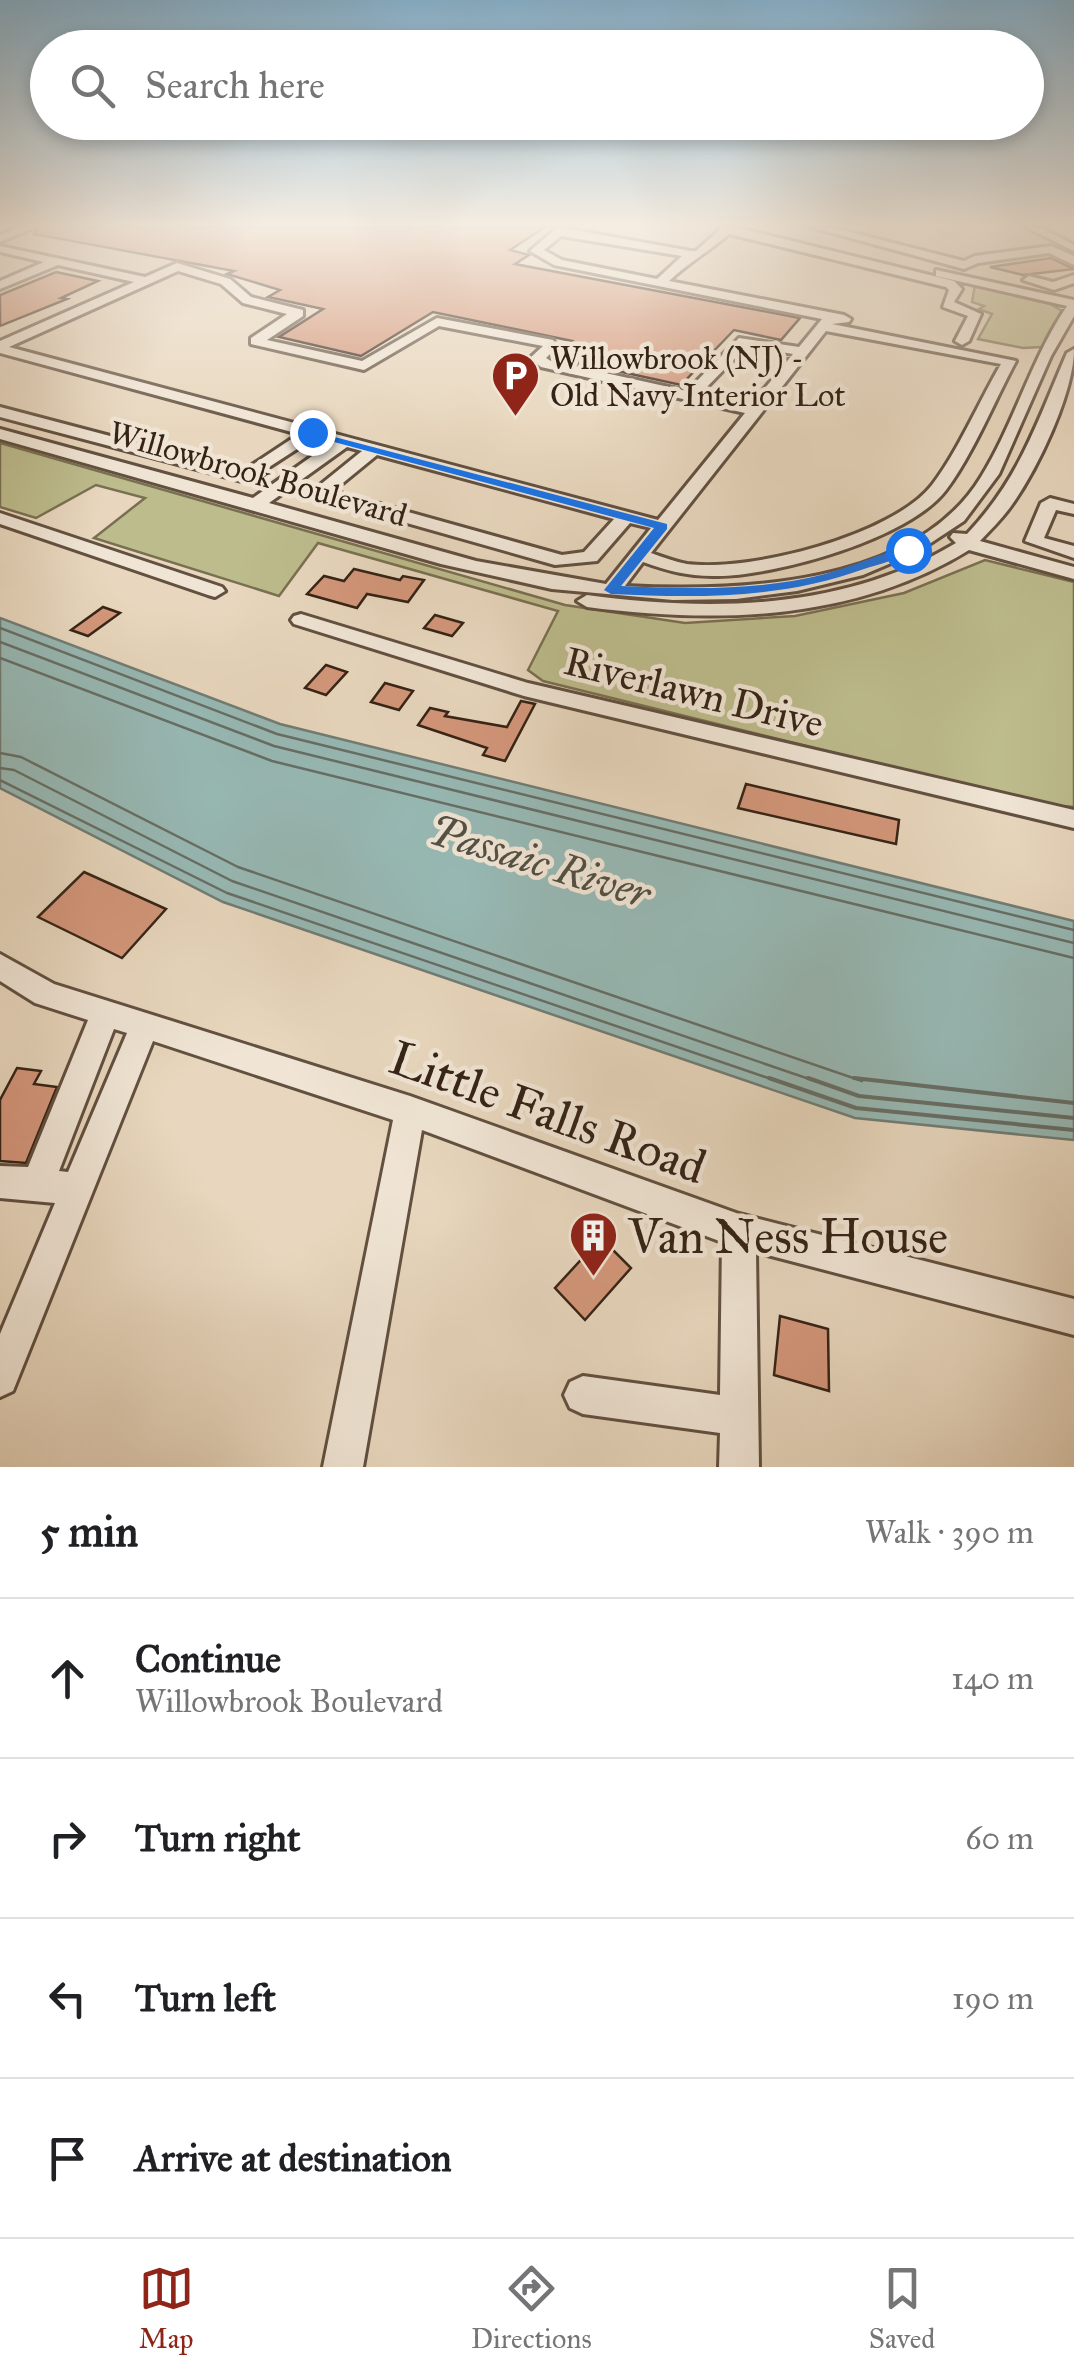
<!DOCTYPE html>
<meta charset="utf-8">
<style>
:root{--surface:#fff;--page:#f6f6f6;--text:#202124;--muted:#757577;--line:#e0e0e0;--accent:#8f2418}
body{margin:0;font-family:"IM FELL Great Primer",serif;background:var(--page);color:var(--text)}
.stop{position:absolute;width:30px;height:30px;margin:-22px;border:8px solid #1a73e8;border-radius:50%;background:#fff}
.stop.end{background:#1a73e8;border-color:#fff;box-shadow:0 2px 10px #0008}
.list{margin:0;padding:0;list-style:none}
h2{display:flex;justify-content:space-between;align-items:center;height:130px;margin:0;padding:0 40px;font-size:42px}
h2 small{font-size:32px;font-weight:400;color:var(--muted)}
.list li{display:grid;grid-template-columns:65px 1fr auto;gap:30px;align-items:center;box-sizing:border-box;height:160px;padding:0 40px;border-top:2px solid var(--line)}
.list b{display:block;font-size:38px;white-space:nowrap}
.list p{margin:0;font-size:32px;white-space:nowrap;color:var(--muted)}
.list em{font-size:32px;font-style:normal;color:var(--muted)}
.icon{flex:none;width:55px;height:55px;fill:none;stroke:currentColor;stroke-width:2;stroke-linecap:round;stroke-linejoin:round}
.map{position:relative;flex:none;width:1074px;height:1467px;overflow:hidden}
.search{position:absolute;background:var(--surface);box-shadow:0 5px 15px #0003;left:30px;right:30px;top:30px;height:110px;display:flex;align-items:center;gap:25px;box-sizing:border-box;padding:0 35px;border-radius:55px;color:var(--muted);font-size:38px}
.sheet{height:770px;background:var(--surface)}
nav{display:flex;justify-content:space-around;align-items:center;box-sizing:border-box;height:140px;border-top:2px solid var(--line);background:var(--surface);font-size:28px;color:var(--muted)}
nav a{display:grid;justify-items:center;gap:5px}
nav .on{color:var(--accent)}
.map>svg:first-child{display:block}
</style>
<div class="map">
<svg width="1074" height="1467" viewBox="0 0 1074 1467">
<rect width="100%" height="100%" fill="#e8d7be"/>
<filter id="stains"><feTurbulence type="fractalNoise" baseFrequency=".002" numOctaves="4"/><feColorMatrix values="0 0 0 0 .2 0 0 0 0 .09 0 0 0 0 .02 0 0 0 .5 -.17"/></filter>
<radialGradient id="worn" r=".72"><stop offset=".6" stop-color="#630" stop-opacity="0"/><stop offset="1" stop-color="#630" stop-opacity=".3"/></radialGradient>
<g fill="#bdbc8d" stroke="#797052" stroke-width="2.5">
<path d="M 975,285 L 1049,303 L 1062,311 L 1042,347 L 1023,348 L 978,339 L 992,314 L 979,309 L 984,306 L 972,302 Z"/>
<path d="M 0,443 L 565,605 L 685,623 L 795,616 L 904,593 L 985,560 L 1074,582 L 1074,807 L 1046,805 L 543,681 L 528,670 L 558,611 L 318,543 L 279,596 L 94,538 L 145,498 L 96,485 L 36,518 L 0,507 Z"/>
</g>
<path fill="#97b9b5" stroke="#707d75" stroke-width="2.5" d="M 0,618 L 280,724 L 1074,921 L 1074,1140 L 855,1118 L 223,902 L 0,788 Z"/>
<g fill="none" stroke-linecap="round" stroke-linejoin="round">
<g stroke="#666e66" stroke-width="2.5">
<path d="M 0,628 L 277,734 L 1074,930"/>
<path d="M 0,642 L 274,746 L 1074,943"/>
<path d="M 0,658 L 272,761 L 1074,958"/>
<path d="M 0,753 L 21,757 L 238,867 L 862,1081"/>
<path d="M 0,768 L 14,770 L 232,881 L 815,1081"/>
<path d="M 0,780 L 227,893 L 777,1081"/>
</g>
<g stroke="#666e66" stroke-width="4">
<path d="M 769,1078 L 856,1108 L 1074,1130"/>
<path d="M 808,1078 L 859,1096 L 1074,1118"/>
<path d="M 854,1078 L 1074,1103"/>
</g>
</g>
<g fill="#d4977b" stroke="#352316" stroke-width="2.5">
<path d="M 39,227 L 545,227 L 510,250 L 529,255 L 515,264 L 800,318 L 781,340 L 734,330 L 681,385 L 553,357 L 572,341 L 433,312 L 361,356 L 279,337 L 323,309 L 268,297 L 280,290 L 227,274 L 234,271 L 34,234 Z"/>
<path d="M 1051,258 L 1074,269 L 1023,275 L 990,267 Z"/>
<path d="M 56,272 L 98,281 L 61,298 L 67,299 L 0,326 L 0,295 Z"/>
<path d="M 354,569 L 400,580 L 403,576 L 424,580 L 408,602 L 367,594 L 357,608 L 307,594 L 324,576 L 344,581 Z"/>
<path d="M 103,607 L 120,613 L 88,636 L 71,630 Z"/>
<path d="M 435,615 L 463,623 L 452,636 L 424,628 Z"/>
<path d="M 326,665 L 347,672 L 326,695 L 305,688 Z"/>
<path d="M 385,683 L 413,691 L 399,710 L 371,702 Z"/>
<path d="M 521,701 L 535,704 L 505,761 L 483,755 L 487,748 L 418,725 L 430,708 L 448,712 L 445,716 L 507,727 Z"/>
<path d="M 746,784 L 899,820 L 896,844 L 738,808 Z"/>
<path d="M 84,872 L 166,909 L 122,958 L 38,917 Z"/>
<path d="M 17,1068 L 41,1071 L 34,1084 L 57,1087 L 26,1163 L 0,1161 L 0,1100 Z"/>
<path d="M 601,1238 L 631,1268 L 585,1320 L 555,1288 Z"/>
<path d="M 780,1316 L 828,1329 L 829,1391 L 774,1375 Z"/>
</g>
<g fill="none" stroke-linecap="round" stroke-linejoin="round">
<defs>
<g id="minor">
<path d="M 19,227 L 35,227 L 0,242 L 0,235 Z"/>
<path d="M 558,227 L 691,251 L 696,251 L 723,227 L 735,227 L 954,281 L 962,289 L 954,302 L 981,314 L 969,341 L 962,345 L 955,341 L 968,316 L 943,307 L 949,290 L 946,287 L 729,234 C 708,252 689,262 669,281 L 844,315 L 851,319 L 849,322 L 832,324 L 1016,361 C 995,400 972,456 946,490 C 909,539 778,575 718,576 C 691,577 668,571 643,562 L 625,586 C 738,592 915,586 981,477 C 1015,422 1031,359 1067,306 L 936,276 L 936,270 L 1074,300 L 1074,316 L 1051,356 L 999,474 L 964,521 L 917,552 L 863,575 L 797,591 L 736,599 L 673,600 L 552,589 L 441,564 L 0,439 L 0,429 L 253,498 L 332,442 L 314,438 L 246,482 L 0,417 L 0,407 L 243,471 L 299,434 L 0,353 L 0,341 L 134,282 L 58,265 L 0,289 L 0,281 L 44,262 L 0,252 L 0,246 L 145,277 L 177,263 L 230,279 L 251,297 L 303,310 L 303,316 L 267,340 L 362,361 L 437,318 L 553,340 L 557,347 L 546,358 L 551,361 L 687,391 L 739,338 L 799,347 L 822,319 L 554,265 L 530,251 ZM 561,236 L 682,256 L 657,279 L 562,260 L 544,250 ZM 178,271 L 221,284 L 243,303 L 287,314 L 251,338 L 251,344 L 364,370 L 439,326 L 543,346 L 530,358 L 541,367 L 745,413 L 658,520 L 9,347 ZM 826,331 L 1001,364 C 980,400 957,453 932,485 C 892,536 750,572 687,564 C 675,562 663,557 651,553 ZM 747,346 L 793,354 L 751,405 L 700,394 ZM 347,447 L 362,451 L 315,489 L 315,497 L 555,565 L 597,561 L 630,523 L 651,528 L 606,584 L 476,561 L 269,503 ZM 377,455 L 614,519 L 584,552 L 562,555 L 333,491 Z"/>
<path d="M 811,227 L 830,227 L 964,261 L 975,256 L 1051,246 L 1074,256 L 1074,265 L 1049,253 L 978,263 L 964,269 Z"/>
<path d="M 1026,227 L 1040,227 L 1074,245 L 1074,251 Z"/>
<path d="M 1074,275 L 1074,283 L 1054,290 L 1023,280 L 1029,276 L 1053,282 Z"/>
<path d="M 1074,349 C 1074,393 1037,470 1011,506 C 1002,519 990,530 980,541 L 1074,567 L 1074,579 L 969,550 C 854,621 718,624 587,607 L 577,601 L 587,595 C 713,612 844,610 956,543 L 950,537 L 953,533 L 967,534 C 1020,478 1037,422 1067,353 Z"/>
<path d="M 1050,498 L 1074,504 L 1074,514 L 1056,510 L 1044,538 L 1074,546 L 1074,558 L 1025,541 L 1041,503 Z"/>
<path d="M 0,513 L 222,587 L 225,591 L 215,597 L 208,595 L 0,524 Z"/>
<path d="M 301,614 L 528,683 L 1074,810 L 1074,828 L 524,696 L 294,624 L 291,620 L 294,616 Z"/>
<path d="M 0,954 L 54,984 L 410,1096 L 739,1214 L 1074,1299 L 1074,1335 L 756,1252 L 759,1467 L 719,1467 L 720,1433 L 583,1414 L 570,1408 L 564,1395 L 570,1382 L 583,1376 L 720,1395 L 722,1242 L 422,1130 L 363,1467 L 323,1467 L 393,1120 L 153,1041 L 13,1391 L 0,1397 L 0,1334 L 55,1203 L 0,1198 L 0,1166 L 28,1167 L 88,1020 L 35,1003 L 0,981 ZM 114,1029 L 127,1033 L 68,1172 L 59,1171 Z"/>
</g>
</defs>
<use href="#minor" stroke="#625040" stroke-width="6"/>
<use href="#minor" fill="#f0e5d5" fill-rule="evenodd"/>
</g>
<linearGradient id="sky" x2="0" y2="1"><stop stop-color="#87b6d4"/><stop offset="0.52" stop-color="#f5ede2"/><stop offset="1" stop-color="#f5ede2" stop-opacity="0"/></linearGradient>
<rect width="1074" height="433" fill="url(#sky)"/>
<path fill="#1a73e8" d="M 308,430 L 667,524 L 667,529 L 621,586 C 690,589 758,591 825,574 C 853,566 880,554 908,546 L 914,550 C 900,559 880,564 864,569 C 781,599 698,598 611,594 L 604,590 L 654,528 L 308,435 Z"/>
<defs>
<symbol id="parking-pin" viewBox="-11 -11 22 30"><path d="M0 17L-7.5 6A9.5 9.5 0 1 1 7.5 6Z" fill="#8f2418" stroke="#f0e5d5"/><path d="M-3.5-5.5H1a3.5 3.5 0 0 1 0 7H-1V5.5H-3.5ZM-1-3.4V-.6H.8a1.4 1.4 0 0 0 0-2.8Z" fill="#fff"/></symbol>
<symbol id="building-pin" viewBox="-11 -11 22 30"><path d="M0 17L-7.5 6A9.5 9.5 0 1 1 7.5 6Z" fill="#8f2418" stroke="#f0e5d5"/><path d="M-4-6H4V6H1V3H-1V6H-4ZM-2.5-4.3h1.7v1.8h-1.7ZM.8-4.3h1.7v1.8H.8ZM-2.5-1h1.7V.8h-1.7ZM.8-1h1.7V.8H.8Z" fill="#fff"/></symbol>
</defs>
<g fill-rule="evenodd">
<use href="#parking-pin" x="488" y="348" width="55" height="75"/>
<use href="#building-pin" x="566" y="1208" width="55" height="75"/>
</g>
<g text-anchor="middle" dominant-baseline="central" stroke-width="9" stroke-linejoin="round" paint-order="stroke">
<g font-size="32" fill="#352316" stroke="#f0e5d5" text-anchor="start">
<text x="550" y="358">Willowbrook (NJ) -<tspan x="550" dy="37">Old Navy Interior Lot</tspan></text>
</g>
<g font-size="32" fill="#352316" stroke="#f0e5d5">
<text transform="translate(258 474) rotate(16)">Willowbrook Boulevard</text>
</g>
<g font-size="40" fill="#352316" stroke="#f0e5d5">
<text transform="translate(694 692) rotate(14)">Riverlawn Drive</text>
</g>
<g font-size="42" font-style="italic" fill="#525046" stroke="#f0e5d5">
<text transform="translate(540 862) rotate(17)">Passaic River</text>
</g>
<g font-size="48" fill="#352316" stroke="#f0e5d5">
<text transform="translate(548 1112) rotate(20)">Little Falls Road</text>
</g>
<g font-size="48" fill="#352316" stroke="#f0e5d5" text-anchor="start">
<text x="628" y="1236">Van Ness House</text>
</g>
</g>
<rect width="100%" height="100%" filter="url(#stains)"/>
<rect width="100%" height="100%" fill="url(#worn)"/>
</svg>
<div class="stop" style="left:908px;top:550px"></div>
<div class="stop end" style="left:312px;top:432px"></div>
<div class="search"><svg class="icon" aria-label="search" viewBox="0 0 24 24"><circle cx="10" cy="10" r="6"/><path d="M15 15l6 6"/></svg>Search here</div>
</div>
<section class="sheet">
<h2>5 min<small>Walk · 390 m</small></h2>
<ul class="list">
<li><svg class="icon" aria-label="ahead" viewBox="0 0 24 24"><path d="M12 20V5M6 11l6-6 6 6"/></svg><div><b>Continue</b><p>Willowbrook Boulevard</p></div><em>140 m</em></li>
<li><svg class="icon" aria-label="right" viewBox="0 0 24 24"><path d="M7 20v-9h11M14 6l5 5-5 5"/></svg><div><b>Turn right</b></div><em>60 m</em></li>
<li><svg class="icon" aria-label="left" viewBox="0 0 24 24"><path d="M17 20v-9H6M10 6l-5 5 5 5"/></svg><div><b>Turn left</b></div><em>190 m</em></li>
<li><svg class="icon" aria-label="arrive" viewBox="0 0 24 24"><path d="M6 21V4h12l-3 4 3 4H6"/></svg><div><b>Arrive at destination</b></div></li>
</ul>
</section>
<nav>
<a class="on"><svg class="icon" aria-label="map" viewBox="0 0 24 24"><path d="M3 6l6-2 6 2 6-2v14l-6 2-6-2-6 2zM9 4v14M15 6v14"/></svg>Map</a>
<a><svg class="icon" aria-label="directions" viewBox="0 0 24 24"><path d="M12 3l9 9-9 9-9-9zM9 14v-3h6M13 9l2 2-2 2"/></svg>Directions</a>
<a><svg class="icon" aria-label="saved" viewBox="0 0 24 24"><path d="M7 4h10v16l-5-4-5 4z"/></svg>Saved</a>
</nav>
